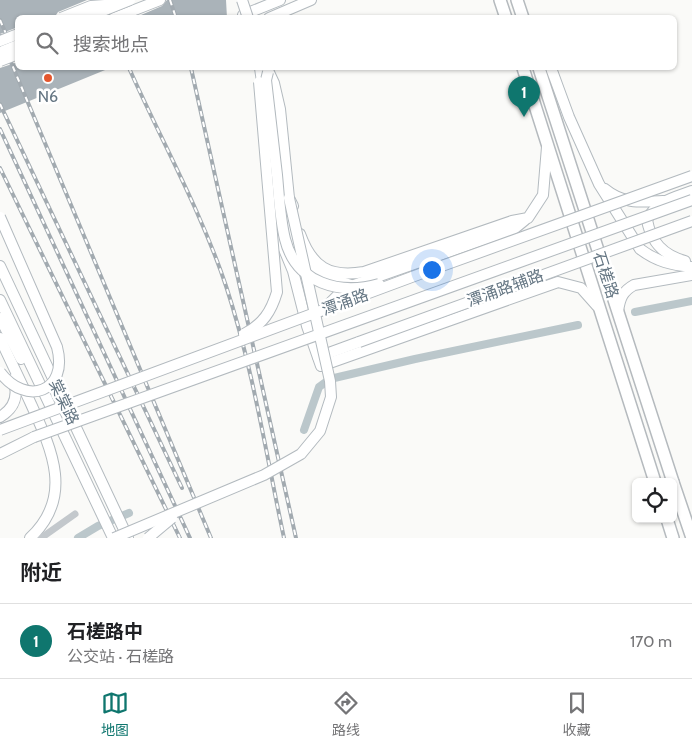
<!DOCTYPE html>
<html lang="zh">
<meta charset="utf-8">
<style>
:root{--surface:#fff;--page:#f6f6f6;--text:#202124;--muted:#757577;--line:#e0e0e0;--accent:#0f766e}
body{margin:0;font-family:Cabin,"Noto Sans SC",sans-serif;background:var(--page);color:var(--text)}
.controls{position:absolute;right:15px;bottom:15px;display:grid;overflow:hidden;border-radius:8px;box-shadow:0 1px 4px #0004}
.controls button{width:45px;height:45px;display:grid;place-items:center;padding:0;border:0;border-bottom:1px solid var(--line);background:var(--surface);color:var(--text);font:25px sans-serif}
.you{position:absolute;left:431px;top:269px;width:18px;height:18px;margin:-12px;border:4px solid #fff;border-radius:50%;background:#1a73e8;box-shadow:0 0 0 8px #1a73e833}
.badge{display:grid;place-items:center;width:32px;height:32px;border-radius:50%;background:var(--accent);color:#fff;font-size:16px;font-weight:700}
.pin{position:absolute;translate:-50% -41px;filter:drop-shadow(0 1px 2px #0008)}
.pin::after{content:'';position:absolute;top:26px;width:18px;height:15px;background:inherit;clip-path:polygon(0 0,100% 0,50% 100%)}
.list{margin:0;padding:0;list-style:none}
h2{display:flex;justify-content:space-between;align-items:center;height:65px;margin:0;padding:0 20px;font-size:21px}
h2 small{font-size:16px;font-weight:400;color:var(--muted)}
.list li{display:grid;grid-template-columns:32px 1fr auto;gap:15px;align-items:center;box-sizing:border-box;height:75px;padding:0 20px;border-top:1px solid var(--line)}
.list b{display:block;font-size:19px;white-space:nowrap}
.list p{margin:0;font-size:16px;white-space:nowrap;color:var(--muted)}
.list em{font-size:16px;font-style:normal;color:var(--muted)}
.icon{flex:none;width:28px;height:28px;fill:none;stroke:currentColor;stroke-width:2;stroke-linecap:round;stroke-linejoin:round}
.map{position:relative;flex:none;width:692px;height:538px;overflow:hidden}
.search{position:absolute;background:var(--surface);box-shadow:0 1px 4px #0004;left:15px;right:15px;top:15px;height:55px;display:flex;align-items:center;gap:12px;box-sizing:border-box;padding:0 18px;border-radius:8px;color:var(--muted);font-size:19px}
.sheet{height:140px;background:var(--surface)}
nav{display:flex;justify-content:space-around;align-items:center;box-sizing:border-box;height:70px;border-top:1px solid var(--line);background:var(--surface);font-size:14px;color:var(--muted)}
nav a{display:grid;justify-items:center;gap:2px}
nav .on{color:var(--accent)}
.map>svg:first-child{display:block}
</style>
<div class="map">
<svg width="692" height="538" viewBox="0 0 692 538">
<rect width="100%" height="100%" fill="#fafaf8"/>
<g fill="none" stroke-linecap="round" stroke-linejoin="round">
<g stroke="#bbc7cb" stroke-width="8">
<path d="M 635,312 L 692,301"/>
<path d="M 304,430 L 319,387 L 330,379 L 415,359 L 578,325"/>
<path d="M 78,538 L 98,526 L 129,513"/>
</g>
</g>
<g fill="#aab3b9">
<path d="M 0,0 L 87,0 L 58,12 L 54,18 L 18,18 L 18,27 L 0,34 Z"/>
<path d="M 167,0 L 226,0 L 227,18 L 134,18 L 162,6 Z"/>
<path d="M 18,62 L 18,68 L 110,68 L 0,113 L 0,68 Z"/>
</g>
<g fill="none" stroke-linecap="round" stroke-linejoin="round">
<defs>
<g id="secondary">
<path d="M 243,15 L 280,0"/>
<path d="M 114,18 L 160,0"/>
<path d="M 269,18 L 311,0"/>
<path d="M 260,68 L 263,89"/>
<path d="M 267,68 L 274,83 L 280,109 L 289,198 L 293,206"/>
<path d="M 551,68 L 569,117 L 599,184 L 640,249 C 657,262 672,265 692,267"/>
<path d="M 605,189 C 623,204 641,202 663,201"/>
<path d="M 284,194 L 291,242 L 299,258 L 329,278 L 351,285"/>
<path d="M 279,230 L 281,242 L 293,271 L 307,326 L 321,366 L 558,282 L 581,288 L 597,306"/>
<path d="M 300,234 C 312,267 329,278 364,272 L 512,221 L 528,218 L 543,195 L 547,147"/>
<path d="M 685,261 C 663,255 651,242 647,220 C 656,201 673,198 692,191"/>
<path d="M 0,266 L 128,538"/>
<path d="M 0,300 L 113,538"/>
<path d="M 322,311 L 337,296 L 354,285 L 514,229 L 525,220"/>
<path d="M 618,311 C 620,298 623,291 634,285 L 692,275"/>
<path d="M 0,318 L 21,359"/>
<path d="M 0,338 C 10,360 21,382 31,404 C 52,450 74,497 30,538"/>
<path d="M 318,357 L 359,342"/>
<path d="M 0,417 C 15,408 19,395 13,379"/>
<path d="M 0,454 L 34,437"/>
</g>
<g id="primary">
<path d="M 500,0 L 506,18"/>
<path d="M 517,0 L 523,18"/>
<path d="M 523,68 L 655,482"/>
<path d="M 539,68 L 673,482"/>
<path d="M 673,482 L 692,538"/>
<path d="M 667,519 L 673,538"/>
</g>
</defs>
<use href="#secondary" stroke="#b3babf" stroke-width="12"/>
<use href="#primary" stroke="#b5babe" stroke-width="14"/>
<path stroke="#c3c8cc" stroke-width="7" d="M 41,538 L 75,514"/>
<use href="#secondary" stroke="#fff" stroke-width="10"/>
<use href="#primary" stroke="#fff" stroke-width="11"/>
<defs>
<g id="rail">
<path d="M 101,0 L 109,18"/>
<path d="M 170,0 L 176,18"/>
<path d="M 0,20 L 10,43"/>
<path d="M 0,36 L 211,538"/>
<path d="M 129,68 C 161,140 201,211 226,286 C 253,368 266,454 284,538"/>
<path d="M 191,68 L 296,538"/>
<path d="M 0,104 L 182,488"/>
<path d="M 0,129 L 190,538"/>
<path d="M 0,168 L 180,538"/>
</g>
</defs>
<use href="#rail" stroke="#a2aab0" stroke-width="4"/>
<use href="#rail" stroke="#fff" stroke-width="2" stroke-dasharray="5.5" stroke-linecap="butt"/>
<defs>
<g id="secondary-bridge">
<path d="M 242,0 L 248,18"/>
<path d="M 61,18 L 91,6 L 118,4"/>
<path d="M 85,18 L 130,0"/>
<path d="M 0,41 L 18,34"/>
<path d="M 0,52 L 18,45"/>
<path d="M 0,61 L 18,54"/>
<path d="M 268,72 L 266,80 C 270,112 273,143 277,175 C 279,196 280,219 285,239 C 296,284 340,295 379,284"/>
<path d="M 0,217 L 57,347 C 69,392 26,407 0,372"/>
<path d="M 244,334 C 263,324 271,312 277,292 L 259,82"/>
<path d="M 359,342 L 692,221"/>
<path d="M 0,430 L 428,271 L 692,176"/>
<path d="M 34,437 L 692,200"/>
<path d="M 114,538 L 264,475 L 301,454 L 320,431 L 331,397 L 330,381 L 289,198"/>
<path d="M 148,538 L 172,518"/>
</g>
</defs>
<use href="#secondary-bridge" stroke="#b3babf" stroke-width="12" stroke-linecap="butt"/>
<use href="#secondary-bridge" stroke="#fff" stroke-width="10"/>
</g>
<circle fill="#e4572e" stroke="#fff" stroke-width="2" cx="48" cy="78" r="5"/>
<g text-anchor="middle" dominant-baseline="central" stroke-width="5" stroke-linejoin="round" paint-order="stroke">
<g font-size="16" fill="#657683" stroke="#fff">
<text x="48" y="96">N6</text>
</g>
<g font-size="16" fill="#657683" stroke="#fff">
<text transform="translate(606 275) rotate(72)">石槎路</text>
<text transform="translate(505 288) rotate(-20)">潭涌路辅路</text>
<text transform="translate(345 302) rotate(-20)">潭涌路</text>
<text transform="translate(64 402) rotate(65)">棠棠路</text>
</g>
</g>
</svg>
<div class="controls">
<button><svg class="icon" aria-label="locate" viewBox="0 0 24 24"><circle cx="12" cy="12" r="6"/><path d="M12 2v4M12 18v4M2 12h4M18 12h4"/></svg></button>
</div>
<div class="you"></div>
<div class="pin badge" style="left:524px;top:117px">1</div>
<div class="search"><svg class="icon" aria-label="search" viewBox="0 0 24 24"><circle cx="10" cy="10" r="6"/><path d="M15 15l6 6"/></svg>搜索地点</div>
</div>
<section class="sheet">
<h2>附近<small></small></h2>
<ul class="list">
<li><span class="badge">1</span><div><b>石槎路中</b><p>公交站 · 石槎路</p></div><em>170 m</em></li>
</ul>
</section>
<nav>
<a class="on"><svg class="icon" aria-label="map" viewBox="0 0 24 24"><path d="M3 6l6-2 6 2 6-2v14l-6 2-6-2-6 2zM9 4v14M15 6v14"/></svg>地图</a>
<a><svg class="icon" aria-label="directions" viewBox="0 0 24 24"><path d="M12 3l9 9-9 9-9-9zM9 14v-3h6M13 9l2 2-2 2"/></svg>路线</a>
<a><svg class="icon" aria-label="saved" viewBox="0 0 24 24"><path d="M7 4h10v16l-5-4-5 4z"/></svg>收藏</a>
</nav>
